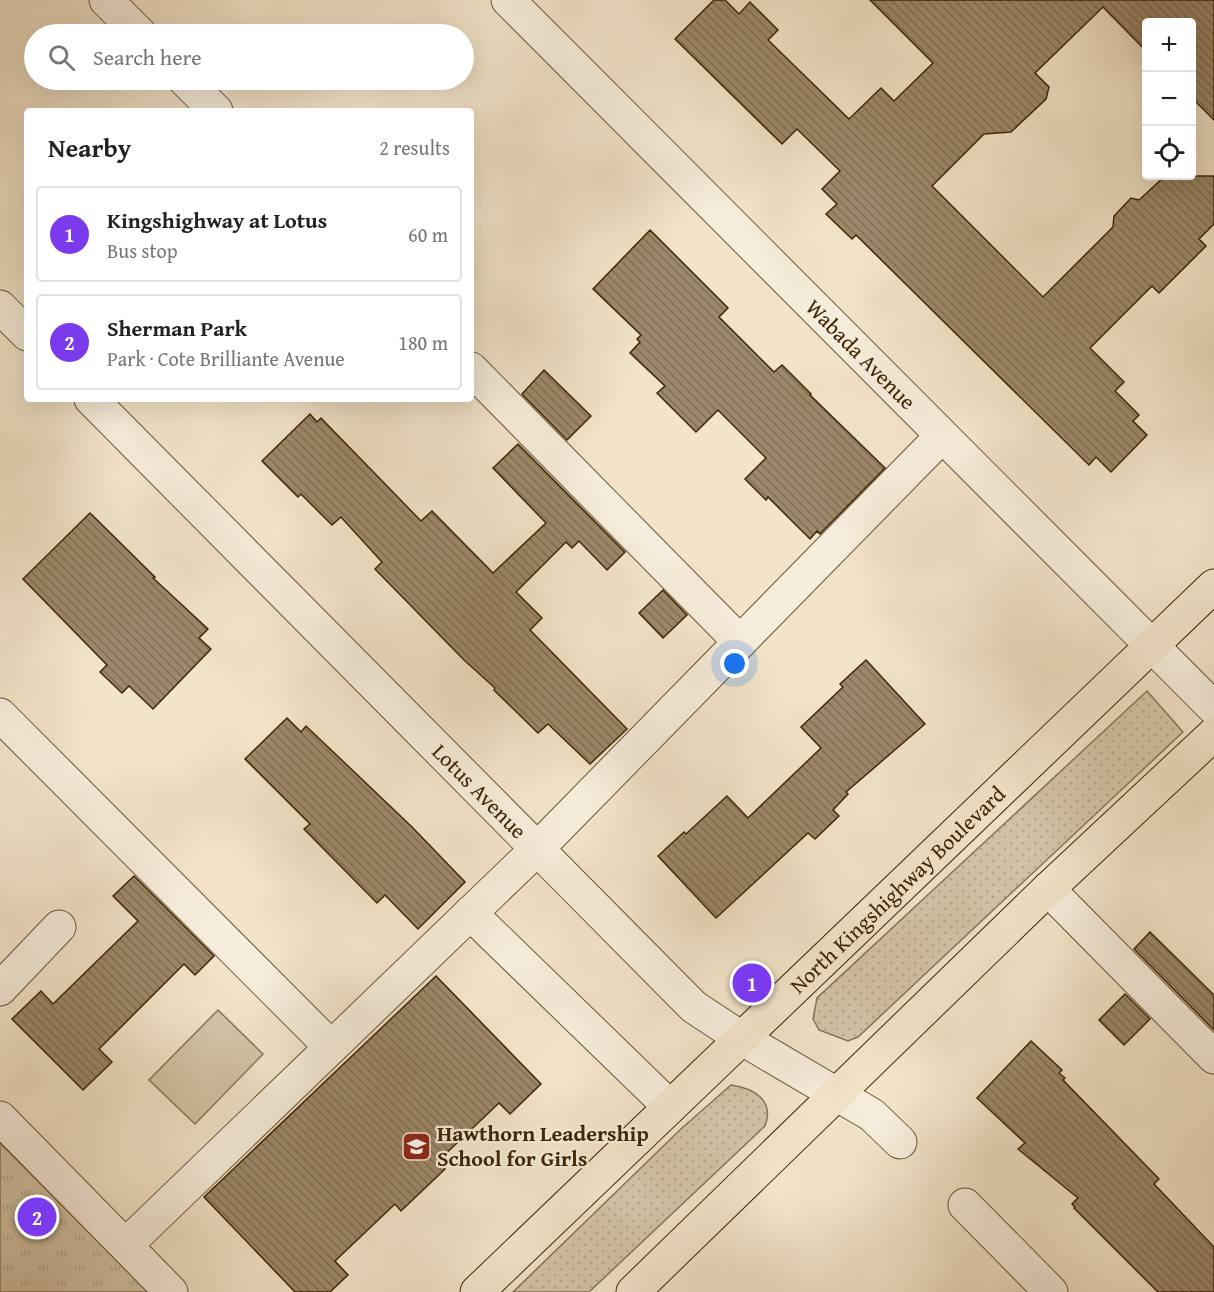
<!DOCTYPE html>
<meta charset="utf-8">
<style>
:root{--surface:#fff;--page:#f2f2f2;--text:#222;--muted:#767676;--line:#e0e0e0;--accent:#7c3aed}
body{margin:0;font-family:"Gentium Book Plus",serif;background:var(--page);color:var(--text)}
.controls{position:absolute;right:18px;top:18px;display:grid;overflow:hidden;border-radius:6px;box-shadow:0 6px 24px #0002}
.controls button{width:54px;height:54px;display:grid;place-items:center;padding:0;border:0;border-bottom:2px solid var(--line);background:var(--surface);color:var(--text);font:30px sans-serif}
.you{position:absolute;left:735px;top:664px;width:21px;height:21px;margin:-15px;border:4px solid #fff;border-radius:50%;background:#1a73e8;box-shadow:0 0 0 9px #1a73e833}
.badge{display:grid;place-items:center;width:39px;height:39px;border-radius:50%;background:var(--accent);color:#fff;font-size:20px;font-weight:700}
.pin{position:absolute;translate:-50% -50%;border:3px solid #fff;box-shadow:0 2px 6px #0006}
.list{margin:0;padding:0;list-style:none}
h2{display:flex;justify-content:space-between;align-items:center;height:78px;margin:0;padding:0 24px;font-size:26px}
h2 small{font-size:20px;font-weight:400;color:var(--muted)}
.list li{display:grid;grid-template-columns:39px 1fr auto;gap:18px;align-items:center;box-sizing:border-box;height:96px;margin:0 12px 12px;padding:0 12px;border:2px solid var(--line);border-radius:6px}
.list b{display:block;font-size:22px;white-space:nowrap}
.list p{margin:0;font-size:20px;white-space:nowrap;color:var(--muted)}
.list em{font-size:20px;font-style:normal;color:var(--muted)}
.icon{flex:none;width:33px;height:33px;fill:none;stroke:currentColor;stroke-width:2;stroke-linecap:round;stroke-linejoin:round}
.map{position:relative;flex:none;width:1214px;height:1292px;overflow:hidden}
.search{position:absolute;background:var(--surface);box-shadow:0 6px 24px #0002;left:24px;top:24px;width:450px;height:66px;display:flex;align-items:center;gap:15px;box-sizing:border-box;padding:0 21px;border-radius:33px;color:var(--muted);font-size:22px}
.panel{position:absolute;background:var(--surface);box-shadow:0 6px 24px #0002;left:24px;top:108px;width:450px;height:294px;border-radius:6px}
.map>svg:first-child{display:block}
</style>
<div class="map">
<svg width="1214" height="1292" viewBox="0 0 1214 1292">
<defs>
<pattern id="grass-dots" width="8" height="8" patternUnits="userSpaceOnUse" patternTransform="scale(1.5)"><rect width="8" height="8" fill="#d4c4a7"/><path d="M2 2h.1M6 6h.1" fill="none" stroke="#b7a88e" stroke-width="1.8" stroke-linecap="round"/></pattern>
<pattern id="park-tufts" width="24" height="20" patternUnits="userSpaceOnUse" patternTransform="scale(1.5)"><rect width="24" height="20" fill="#d4c4a7"/><path d="M3 7l-1-3M5 7V3M7 7l1-3M15 17l-1-3M17 17v-4M19 17l1-3" fill="none" stroke="#b7a88e"/></pattern>
<pattern id="building-back-hatch" width="6" height="6" patternUnits="userSpaceOnUse" patternTransform="scale(1.5)"><rect width="6" height="6" fill="#9c886a"/><path d="M-1 5l2 2M0 0l6 6M5-1l2 2" fill="none" stroke="#816f55"/></pattern>
</defs>
<rect width="100%" height="100%" fill="#f3e4c9"/>
<filter id="stains"><feTurbulence type="fractalNoise" baseFrequency=".00333" numOctaves="4"/><feColorMatrix values="0 0 0 0 .2 0 0 0 0 .09 0 0 0 0 .02 0 0 0 .5 -.17"/></filter>
<radialGradient id="worn" r=".72"><stop offset=".6" stop-color="#630" stop-opacity="0"/><stop offset="1" stop-color="#630" stop-opacity=".3"/></radialGradient>
<g fill="url(#grass-dots)" stroke="#897455" stroke-width="1.5">
<path d="M 1147,691 L 1183,732 L 858,1037 L 848,1041 L 819,1030 L 813,1019 L 817,998 Z"/>
<path d="M 731,1085 C 753,1088 775,1100 765,1126 L 589,1292 L 513,1292 L 682,1128 Z"/>
</g>
<path fill="url(#park-tufts)" stroke="#897455" stroke-width="1.5" d="M 0,1143 L 148,1292 L 0,1292 Z"/>
<path fill="#d4c4a7" stroke="#897455" stroke-width="1.5" d="M 218,1010 L 263,1054 L 195,1124 L 149,1080 Z"/>
<g fill="url(#building-back-hatch)" stroke="#3e2503" stroke-width="1.5">
<path d="M 714,0 L 725,0 L 739,14 L 750,2 L 778,30 L 768,40 L 849,119 L 881,88 L 894,101 L 933,63 L 870,0 L 1214,0 L 1214,120 L 1191,97 L 1191,22 L 1146,22 L 1146,51 L 1103,7 L 1035,73 L 1049,87 L 1046,99 L 1011,132 L 984,134 L 932,186 L 1043,297 L 1113,227 L 1114,216 L 1131,198 L 1139,200 L 1165,176 L 1214,176 L 1214,224 L 1199,239 L 1206,246 L 1159,293 L 1152,286 L 1090,348 L 1124,382 L 1115,391 L 1139,415 L 1133,421 L 1147,435 L 1111,472 L 1096,457 L 1089,465 L 856,235 L 852,239 L 826,214 L 837,204 L 822,189 L 840,171 L 797,129 L 782,144 L 675,39 Z"/>
<path d="M 650,230 L 728,308 L 719,317 L 774,372 L 782,365 L 811,394 L 810,395 L 885,468 L 820,534 L 817,531 L 810,539 L 768,497 L 766,500 L 745,479 L 766,458 L 718,410 L 696,432 L 657,393 L 665,386 L 630,353 L 640,342 L 637,339 L 641,335 L 593,289 Z"/>
<path d="M 544,370 L 591,416 L 567,440 L 522,394 Z"/>
<path d="M 310,414 L 317,422 L 321,418 L 421,521 L 432,511 L 493,573 L 546,523 L 493,468 L 518,444 L 625,552 L 607,570 L 579,541 L 572,548 L 566,542 L 516,592 L 542,618 L 530,630 L 627,729 L 590,764 L 548,724 L 538,733 L 494,690 L 495,688 L 464,660 L 375,569 L 382,562 L 341,517 L 332,525 L 301,494 L 298,497 L 262,461 Z"/>
<path d="M 90,513 L 155,577 L 153,578 L 208,629 L 199,638 L 211,649 L 153,709 L 129,686 L 122,693 L 100,672 L 107,665 L 23,579 Z"/>
<path d="M 663,590 L 687,615 L 663,638 L 639,613 Z"/>
<path d="M 866,660 L 925,724 L 846,792 L 848,794 L 833,810 L 839,816 L 815,839 L 808,833 L 716,918 L 658,856 L 684,832 L 686,834 L 727,796 L 748,818 L 821,748 L 801,727 L 843,687 L 840,684 Z"/>
<path d="M 287,718 L 301,732 L 306,726 L 412,827 L 465,882 L 418,929 L 385,895 L 377,903 L 304,829 L 310,824 L 245,759 Z"/>
<path d="M 134,876 L 214,956 L 195,975 L 184,964 L 99,1049 L 112,1062 L 83,1090 L 12,1019 L 41,991 L 53,1004 L 138,921 L 113,896 Z"/>
<path d="M 1150,932 L 1214,995 L 1214,1030 L 1134,949 Z"/>
<path d="M 436,976 L 541,1084 L 510,1114 L 499,1103 L 437,1162 L 445,1169 L 401,1211 L 395,1204 L 335,1261 L 348,1275 L 330,1292 L 295,1292 L 204,1197 Z"/>
<path d="M 1125,994 L 1150,1019 L 1124,1045 L 1099,1020 Z"/>
<path d="M 1031,1041 L 1062,1070 L 1059,1073 L 1065,1078 L 1063,1080 L 1159,1179 L 1154,1184 L 1214,1247 L 1214,1292 L 1158,1292 L 1074,1208 L 1075,1207 L 1072,1204 L 1078,1198 L 1018,1149 L 1025,1143 L 977,1098 Z"/>
</g>
<g fill="none" stroke-linecap="round" stroke-linejoin="round">
<defs>
<g id="minor">
<path d="M 106,0 L 140,34"/>
<path id="s1" d="M 508,0 L 1214,708"/>
<path d="M 185,80 L 216,111"/>
<path d="M 0,307 L 27,334"/>
<path d="M 471,369 L 740,642"/>
<path id="s2" d="M 91,399 L 694,1007 L 741,1038 L 872,1115 L 900,1142"/>
<path d="M 0,715 L 331,1047"/>
<path d="M 1048,889 L 1214,1057"/>
<path d="M 470,913 L 670,1107"/>
<path d="M 0,989 L 59,927"/>
<path d="M 0,1118 L 171,1292"/>
<path d="M 965,1205 L 1051,1292"/>
<path d="M 126,1245 L 537,849 L 942,436"/>
</g>
<g id="major">
<path id="s3" d="M 477,1292 L 1214,586"/>
<path d="M 633,1292 L 1048,889 L 1214,734"/>
</g>
</defs>
<use href="#minor" stroke="#6b5534" stroke-width="35"/>
<use href="#major" stroke="#3e2503" stroke-width="35"/>
<use href="#minor" stroke="#f7eddc" stroke-width="33"/>
<use href="#major" stroke="#f3e4c9" stroke-width="33"/>
</g>
<defs>
<symbol id="school-square" viewBox="-11 -11 22 22"><rect x="-9" y="-9" width="18" height="18" rx="4" fill="#8f2418" stroke="#f7eddc"/><path d="M0-5L7-2L0 1L-7-2ZM-4 1L0 2.5L4 1V4Q0 6-4 4Z" fill="#fff"/></symbol>
</defs>
<g fill-rule="evenodd">
<use href="#school-square" x="400" y="1130" width="33" height="33"/>
</g>
<g text-anchor="middle" dominant-baseline="central" stroke-width="4.5" stroke-linejoin="round" paint-order="stroke">
<g font-size="22" fill="#3e2503" stroke="#f7eddc">
<text stroke="none"><textPath href="#s1" startOffset="500">Wabada Avenue</textPath></text>
<text stroke="none"><textPath href="#s2" startOffset="552">Lotus Avenue</textPath></text>
<text stroke="none"><textPath href="#s3" startOffset="582">North Kingshighway Boulevard</textPath></text>
</g>
<g font-size="22" font-weight="bold" fill="#3e2503" stroke="#f7eddc" text-anchor="start">
<text x="437" y="1133">Hawthorn Leadership<tspan x="437" dy="25">School for Girls</tspan></text>
</g>
</g>
<rect width="100%" height="100%" filter="url(#stains)"/>
<rect width="100%" height="100%" fill="url(#worn)"/>
</svg>
<div class="controls">
<button>+</button>
<button>−</button>
<button><svg class="icon" aria-label="locate" viewBox="0 0 24 24"><circle cx="12" cy="12" r="6"/><path d="M12 2v4M12 18v4M2 12h4M18 12h4"/></svg></button>
</div>
<div class="you"></div>
<div class="pin badge" style="left:752px;top:983px">1</div>
<div class="pin badge" style="left:37px;top:1217px">2</div>
<div class="search"><svg class="icon" aria-label="search" viewBox="0 0 24 24"><circle cx="10" cy="10" r="6"/><path d="M15 15l6 6"/></svg>Search here</div>
<section class="panel">
<h2>Nearby<small>2 results</small></h2>
<ul class="list">
<li><span class="badge">1</span><div><b>Kingshighway at Lotus</b><p>Bus stop</p></div><em>60 m</em></li>
<li><span class="badge">2</span><div><b>Sherman Park</b><p>Park · Cote Brilliante Avenue</p></div><em>180 m</em></li>
</ul>
</section>
</div>
